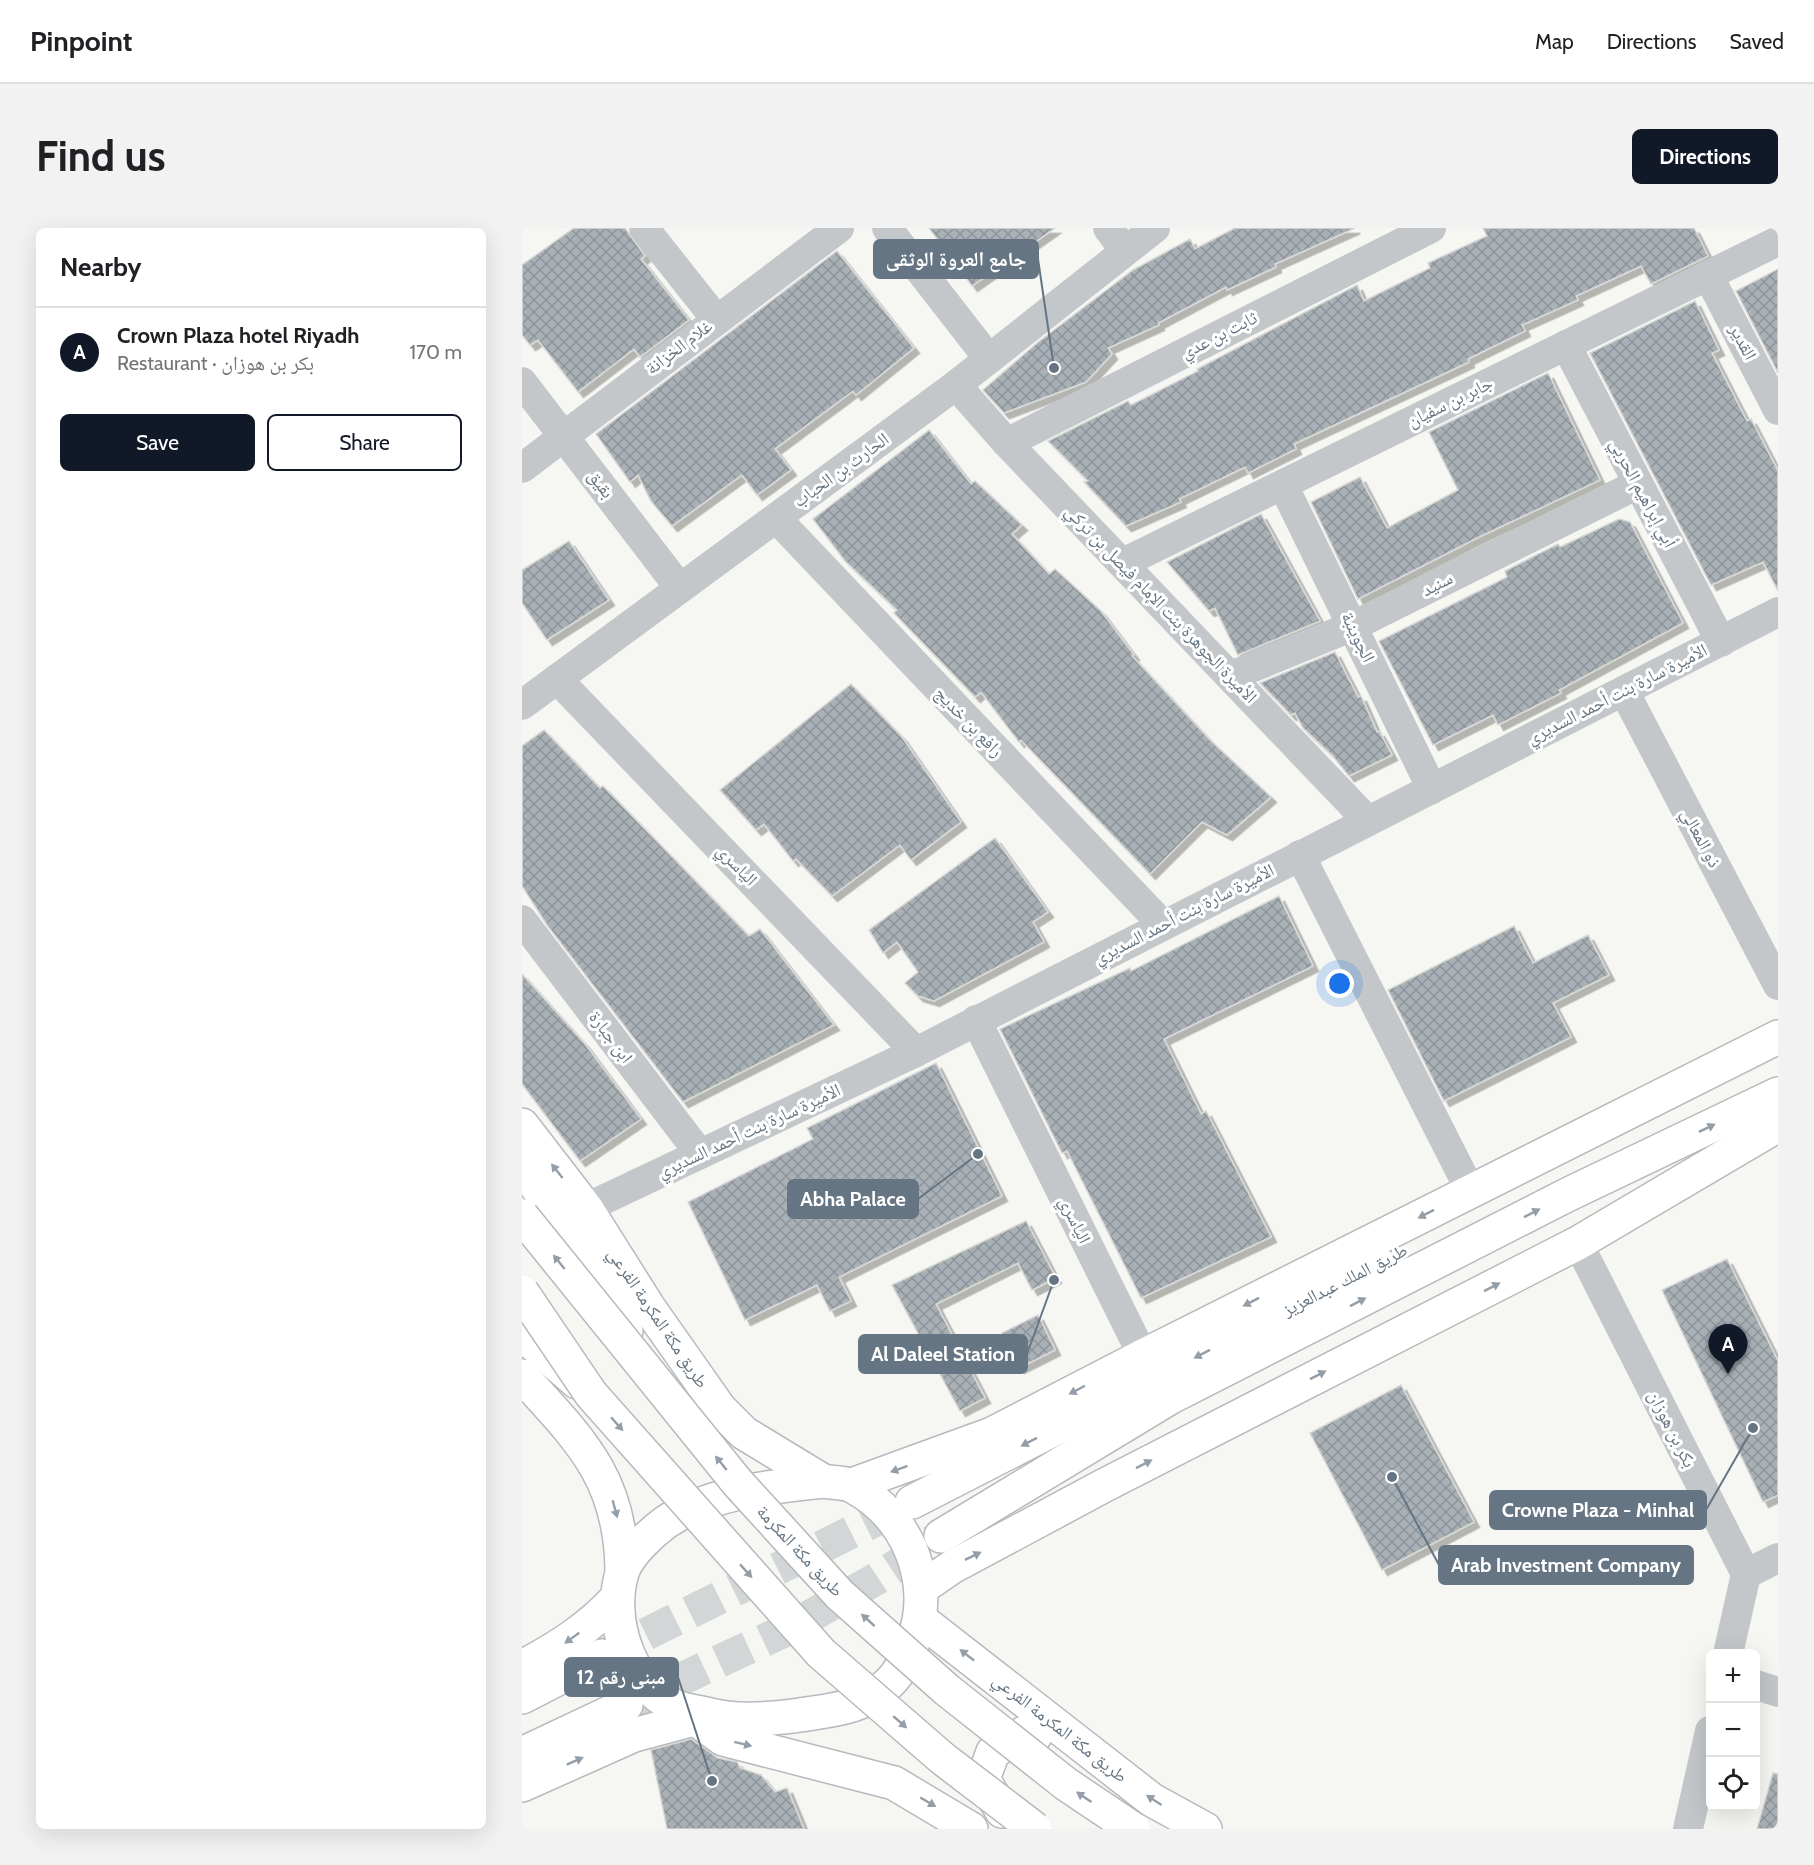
<!DOCTYPE html>
<meta charset="utf-8">
<style>
:root{--surface:#fff;--page:#f2f2f2;--text:#202124;--muted:#757577;--line:#e0e0e0;--accent:#111827}
body{margin:0;font-family:Cabin,"Noto Naskh Arabic",sans-serif;background:var(--page);color:var(--text)}
.controls{position:absolute;right:18px;bottom:18px;display:grid;overflow:hidden;border-radius:9px;box-shadow:0 6px 24px #0002}
.controls button{width:54px;height:54px;display:grid;place-items:center;padding:0;border:0;border-bottom:2px solid var(--line);background:var(--surface);color:var(--text);font:30px sans-serif}
.you{position:absolute;left:818px;top:756px;width:21px;height:21px;margin:-15px;border:4px solid #fff;border-radius:50%;background:#1a73e8;box-shadow:0 0 0 9px #1a73e833}
.badge{display:grid;place-items:center;width:39px;height:39px;border-radius:50%;background:var(--accent);color:#fff;font-size:20px;font-weight:700}
.pin{position:absolute;translate:-50% -50px;filter:drop-shadow(0 2px 3px #0008)}
.pin::after{content:'';position:absolute;top:32px;width:21px;height:18px;background:inherit;clip-path:polygon(0 0,100% 0,50% 100%)}
.list{margin:0;padding:0;list-style:none}
h2{display:flex;justify-content:space-between;align-items:center;height:78px;margin:0;padding:0 24px;font-size:26px}
h2 small{font-size:20px;font-weight:400;color:var(--muted)}
.list li{display:grid;grid-template-columns:39px 1fr auto;gap:18px;align-items:center;box-sizing:border-box;height:90px;padding:0 24px;border-top:2px solid var(--line)}
.list b{display:block;font-size:22px;white-space:nowrap}
.list p{margin:0;font-size:20px;white-space:nowrap;color:var(--muted)}
.list em{font-size:20px;font-style:normal;color:var(--muted)}
.actions{display:flex;gap:12px;padding:18px 24px}
.actions a{flex:1;padding:14px 0;border:2px solid var(--accent);border-radius:9px;text-align:center;font-size:21px;color:var(--accent)}
.actions .main{background:var(--accent);color:#fff}
.icon{flex:none;width:33px;height:33px;fill:none;stroke:currentColor;stroke-width:2;stroke-linecap:round;stroke-linejoin:round}
.map{position:relative;flex:none;width:1256px;height:1601px;overflow:hidden;border-radius:9px}
header{display:flex;align-items:center;gap:36px;box-sizing:border-box;height:84px;padding:0 30px;background:var(--surface);border-bottom:2px solid var(--line)}
header strong{font-size:28px}
nav{display:flex;gap:33px;margin-inline-start:auto;font-size:21px}
.intro{display:flex;align-items:center;justify-content:space-between;box-sizing:border-box;height:144px;padding:0 36px}
h1{margin:0;font-size:42px}
.button{padding:15px 27px;border-radius:9px;background:var(--accent);color:#fff;font-size:21px;font-weight:700}
main{display:flex;gap:36px;padding:0 36px}
aside{flex:1;background:var(--surface);border-radius:9px;box-shadow:0 6px 24px #0002}
.map>svg:first-child{display:block}
</style>
<header>
<strong>Pinpoint</strong>
<nav><a>Map</a><a>Directions</a><a>Saved</a></nav>
</header>
<div class="intro"><h1>Find us</h1><a class="button">Directions</a></div>
<main>
<aside>
<h2>Nearby<small></small></h2>
<ul class="list">
<li><span class="badge">A</span><div><b>Crown Plaza hotel Riyadh</b><p>Restaurant · بكر بن هوزان</p></div><em>170 m</em></li>
</ul>
<div class="actions"><a class="main">Save</a><a>Share</a></div>
</aside>
<div class="map">
<svg width="1256" height="1601" viewBox="0 0 1256 1601">
<defs>
<pattern id="building-cross-hatch" width="8" height="8" patternUnits="userSpaceOnUse" patternTransform="scale(1.5)"><rect width="8" height="8" fill="#a9b1b7"/><path d="M0 0l8 8M0 8l8-8" fill="none" stroke="#8d959a"/></pattern>
<filter id="shadow"><feDropShadow dx="5.5" dy="5.5" stdDeviation="0" flood-color="#0004"/></filter>
</defs>
<rect width="100%" height="100%" fill="#f6f6f2"/>
<g fill="url(#building-cross-hatch)" stroke="#d7d7d5" stroke-width="1.5" filter="url(#shadow)">
<path d="M 52,0 L 103,0 L 123,28 L 119,31 L 167,92 L 118,129 L 112,121 L 56,164 L 16,112 L 8,117 L 0,107 L 0,37 Z"/>
<path d="M 407,0 L 533,0 L 450,58 Z"/>
<path d="M 713,0 L 833,0 L 753,36 L 754,39 L 705,62 L 704,59 L 636,95 L 637,97 L 586,120 L 590,126 L 564,154 L 482,185 L 461,162 L 515,115 L 611,42 L 668,11 L 673,21 Z"/>
<path d="M 961,0 L 1172,0 L 1186,28 L 1129,56 L 1119,38 L 1054,68 L 1056,72 L 1000,97 L 1003,103 L 946,131 L 947,134 L 772,216 L 774,221 L 726,245 L 723,239 L 657,271 L 659,274 L 604,298 L 562,254 L 566,253 L 526,213 L 606,173 L 609,177 L 676,143 L 675,141 L 835,57 L 842,73 L 908,40 L 906,35 L 965,8 Z"/>
<path d="M 315,23 L 392,120 L 334,167 L 331,163 L 253,221 L 269,242 L 235,267 L 220,247 L 150,298 L 129,273 L 116,247 L 108,254 L 74,206 Z"/>
<path d="M 1256,41 L 1256,145 L 1214,63 Z"/>
<path d="M 1173,73 L 1197,122 L 1190,125 L 1225,193 L 1229,191 L 1256,243 L 1256,363 L 1241,334 L 1189,357 L 1068,125 Z"/>
<path d="M 1026,145 L 1078,252 L 959,308 L 836,371 L 789,274 L 838,249 L 865,300 L 936,262 L 907,204 Z"/>
<path d="M 407,202 L 449,256 L 453,253 L 500,297 L 490,306 L 527,346 L 533,341 L 579,383 L 612,427 L 610,428 L 688,512 L 749,569 L 705,607 L 680,594 L 628,646 L 499,512 L 497,514 L 459,464 L 453,469 L 372,385 L 375,382 L 323,333 L 291,291 Z"/>
<path d="M 739,286 L 798,393 L 716,427 L 693,380 L 687,383 L 645,334 Z"/>
<path d="M 1097,291 L 1108,294 L 1161,395 L 1037,462 L 1039,465 L 976,497 L 971,487 L 911,517 L 857,413 L 985,349 L 983,343 L 1036,316 L 1038,319 Z"/>
<path d="M 47,313 L 87,372 L 25,412 L 0,375 L 0,342 Z"/>
<path d="M 813,424 L 836,469 L 839,468 L 855,504 L 857,503 L 870,527 L 827,548 L 810,527 L 781,500 L 773,485 L 769,487 L 738,455 Z"/>
<path d="M 329,456 L 380,509 L 439,594 L 389,632 L 378,617 L 310,668 L 274,631 L 271,633 L 242,596 L 234,602 L 198,562 Z"/>
<path d="M 22,502 L 78,560 L 81,558 L 227,708 L 238,701 L 312,797 L 161,874 L 25,697 L 0,658 L 0,518 Z"/>
<path d="M 473,610 L 526,684 L 511,694 L 522,714 L 412,773 L 396,768 L 383,755 L 396,744 L 375,714 L 361,725 L 347,702 Z"/>
<path d="M 757,668 L 791,738 L 642,811 L 679,886 L 684,883 L 749,1009 L 619,1070 L 545,923 L 540,925 L 478,801 L 608,740 L 609,743 Z"/>
<path d="M 992,698 L 1011,735 L 1066,707 L 1087,747 L 1031,775 L 1049,809 L 922,873 L 866,762 Z"/>
<path d="M 0,746 L 63,816 L 119,891 L 58,933 L 0,856 Z"/>
<path d="M 414,835 L 480,968 L 317,1049 L 329,1073 L 308,1083 L 295,1057 L 223,1092 L 166,974 L 291,911 L 285,900 Z"/>
<path d="M 504,993 L 534,1050 L 510,1062 L 496,1035 L 414,1076 L 463,1170 L 438,1183 L 370,1057 Z"/>
<path d="M 1205,1031 L 1256,1133 L 1256,1267 L 1241,1274 L 1140,1062 Z"/>
<path d="M 516,1087 L 533,1122 L 497,1140 L 480,1105 Z"/>
<path d="M 879,1157 L 952,1294 L 860,1342 L 788,1205 Z"/>
<path d="M 169,1511 L 196,1530 L 215,1534 L 218,1540 L 239,1547 L 253,1564 L 265,1560 L 282,1601 L 145,1601 L 129,1522 Z"/>
<path d="M 1251,1545 L 1256,1546 L 1256,1601 L 1235,1601 Z"/>
</g>
<g fill="none" stroke-linecap="round" stroke-linejoin="round">
<g stroke="#d2d6d6" stroke-width="33" stroke-dasharray="33 16" stroke-linecap="butt">
<path d="M 80,1428 L 390,1274"/>
<path d="M 108,1475 L 262,1403 L 354,1351 L 419,1308"/>
</g>
<defs>
<g id="major">
<path d="M 0,897 L 64,980 L 127,1080 L 198,1181 L 222,1205 L 301,1253"/>
<path d="M 0,937 L 67,1036 L 104,1103"/>
<path d="M 0,1148 C 58,1212 99,1250 100,1342"/>
<path d="M 301,1253 C 310,1255 324,1254 332,1259 C 387,1289 413,1355 391,1414 C 385,1429 379,1444 366,1456 C 342,1480 310,1482 278,1487 C 250,1491 215,1494 188,1487 C 177,1484 163,1483 152,1478 C 107,1457 86,1390 100,1345 C 105,1327 129,1305 144,1294 C 189,1264 248,1259 301,1253 Z"/>
<path d="M 330,1257 L 470,1206 L 621,1128 L 1256,809"/>
<path d="M 390,1274 L 856,1035"/>
<path d="M 419,1308 L 649,1169 L 1045,967 L 1256,866"/>
<path d="M 401,1359 L 430,1339 L 581,1258 L 1056,1015 L 1256,897"/>
<path d="M 399,1392 L 630,1572 L 683,1601"/>
<path d="M 0,1439 C 36,1420 66,1401 94,1371"/>
<path d="M 0,1469 L 80,1428"/>
<path d="M 172,1490 L 201,1511 L 372,1555 L 449,1601"/>
<path d="M 0,1526 L 104,1477"/>
<path d="M 0,1557 L 112,1507 L 186,1487"/>
<path d="M 480,1583 L 461,1551 L 471,1524 L 502,1505 L 513,1508"/>
</g>
<path id="highway" d="M 0,1106 L 55,1154"/>
</defs>
<use href="#major" stroke="#b6babe" stroke-width="36"/>
<use href="#highway" stroke="#b6b9bc" stroke-width="36"/>
<g stroke="#c3c7ca" stroke-width="30">
<path d="M 122,0 L 194,91"/>
<path d="M 365,0 L 467,131"/>
<path d="M 586,0 L 603,23"/>
<path d="M 1186,47 L 1256,182"/>
<path d="M 1044,117 L 1199,414"/>
<path d="M 0,154 L 157,359"/>
<path d="M 434,157 L 485,215 L 846,593"/>
<path d="M 485,215 L 909,0"/>
<path d="M 0,240 L 317,0"/>
<path d="M 761,257 L 910,561"/>
<path d="M 254,290 L 641,697"/>
<path d="M 601,335 L 1256,13"/>
<path d="M 709,448 L 831,398 L 1116,256"/>
<path d="M 35,451 L 394,824"/>
<path d="M 1102,463 L 1256,757"/>
<path d="M 0,477 L 434,157 L 633,0"/>
<path d="M 778,627 L 949,964"/>
<path d="M 0,692 L 178,926"/>
<path d="M 454,792 L 621,1128"/>
<path d="M 64,980 L 394,824 L 1256,384"/>
<path d="M 1056,1015 L 1224,1346 L 1206,1426"/>
<path d="M 1224,1346 L 1256,1330"/>
<path d="M 1234,1457 L 1256,1464"/>
<path d="M 1166,1601 L 1188,1503"/>
</g>
<use href="#major" stroke="#fff" stroke-width="33"/>
<use href="#highway" stroke="#fff" stroke-width="33"/>
<defs>
<g id="highway-bridge">
<path d="M 0,988 L 215,1254 L 318,1367 L 425,1462 L 544,1556 L 611,1601"/>
<path d="M 0,1064 L 69,1166 L 299,1425 L 420,1530 L 513,1601"/>
</g>
</defs>
<use href="#highway-bridge" stroke="#b6b9bc" stroke-width="36" stroke-linecap="butt"/>
<use href="#highway-bridge" stroke="#fff" stroke-width="33"/>
</g>
<defs><path id="oneway-solid" d="M-6-.8H1V-3.2L6.5 0L1 3.2V.8H-6Z" transform="scale(1.5)"/></defs>
<g fill="#939ea8">
<use href="#oneway-solid" transform="translate(1185 900) rotate(-26)"/>
<use href="#oneway-solid" transform="translate(35 943) rotate(-128)"/>
<use href="#oneway-solid" transform="translate(1010 985) rotate(-27)"/>
<use href="#oneway-solid" transform="translate(904 986) rotate(153)"/>
<use href="#oneway-solid" transform="translate(37 1034) rotate(-129)"/>
<use href="#oneway-solid" transform="translate(970 1059) rotate(-27)"/>
<use href="#oneway-solid" transform="translate(729 1074) rotate(153)"/>
<use href="#oneway-solid" transform="translate(836 1074) rotate(-27)"/>
<use href="#oneway-solid" transform="translate(680 1126) rotate(153)"/>
<use href="#oneway-solid" transform="translate(796 1147) rotate(-27)"/>
<use href="#oneway-solid" transform="translate(555 1162) rotate(152)"/>
<use href="#oneway-solid" transform="translate(95 1196) rotate(49)"/>
<use href="#oneway-solid" transform="translate(507 1214) rotate(153)"/>
<use href="#oneway-solid" transform="translate(199 1235) rotate(-129)"/>
<use href="#oneway-solid" transform="translate(622 1236) rotate(-27)"/>
<use href="#oneway-solid" transform="translate(377 1241) rotate(160)"/>
<use href="#oneway-solid" transform="translate(93 1281) rotate(75)"/>
<use href="#oneway-solid" transform="translate(451 1328) rotate(-26)"/>
<use href="#oneway-solid" transform="translate(224 1343) rotate(48)"/>
<use href="#oneway-solid" transform="translate(346 1392) rotate(-138)"/>
<use href="#oneway-solid" transform="translate(50 1410) rotate(144)"/>
<use href="#oneway-solid" transform="translate(445 1427) rotate(-142)"/>
<use href="#oneway-solid" transform="translate(378 1494) rotate(41)"/>
<use href="#oneway-solid" transform="translate(221 1516) rotate(14)"/>
<use href="#oneway-solid" transform="translate(53 1533) rotate(-24)"/>
<use href="#oneway-solid" transform="translate(562 1569) rotate(-146)"/>
<use href="#oneway-solid" transform="translate(632 1572) rotate(-147)"/>
<use href="#oneway-solid" transform="translate(406 1574) rotate(30)"/>
</g>
<g text-anchor="middle" dominant-baseline="central" stroke-width="6" stroke-linejoin="round" paint-order="stroke">
<g font-size="18" fill="#657583" stroke="#fff">
<text transform="translate(697 107) rotate(-27)">ثابت بن عدي</text>
<text transform="translate(1221 114) rotate(62)">القدير</text>
<text transform="translate(157 119) rotate(-37)">غلام الخزانة</text>
<text transform="translate(928 174) rotate(-26)">جابر بن سفيان</text>
<text transform="translate(319 242) rotate(-36)">الحارث بن الحباب</text>
<text transform="translate(79 256) rotate(53)">بقيق</text>
<text transform="translate(1121 265) rotate(62)">أبي إبراهيم الحربي</text>
<text transform="translate(915 356) rotate(-27)">سنيد</text>
<text transform="translate(639 376) rotate(46)">الأميرة الجوهرة بنت الإمام فيصل بن تركي</text>
<text transform="translate(836 409) rotate(64)">الجوينبة</text>
<text transform="translate(1095 466) rotate(-27)">الأميرة سارة بنت أحمد السديري</text>
<text transform="translate(447 494) rotate(46)">رافع بن خديج</text>
<text transform="translate(1179 610) rotate(62)">ذو المعالي</text>
<text transform="translate(215 637) rotate(46)">الياسري</text>
<text transform="translate(662 686) rotate(-27)">الأميرة سارة بنت أحمد السديري</text>
<text transform="translate(89 809) rotate(53)">ابن جبارة</text>
<text transform="translate(227 903) rotate(-25)">الأميرة سارة بنت أحمد السديري</text>
<text transform="translate(553 992) rotate(64)">الياسري</text>
<text transform="translate(823 1052) rotate(-27)">طريق الملك عبدالعزيز</text>
<text transform="translate(136 1090) rotate(56)">طريق مكة المكرمة الفرعي</text>
<text transform="translate(1150 1201) rotate(63)">بكر بن هوزان</text>
<text transform="translate(278 1323) rotate(47)">طريق مكة المكرمة</text>
<text transform="translate(538 1500) rotate(38)">طريق مكة المكرمة الفرعي</text>
</g>
</g>
<path fill="none" stroke="#657583" stroke-width="2" d="M532 140L516 31M456 926L396 971M532 1052L505 1126M1231 1200L1184 1282M870 1249L917 1337M190 1553L156 1449"/>
<g fill="#657583" stroke="#fff" stroke-width="2">
<circle cx="532" cy="140" r="6"/>
<circle cx="456" cy="926" r="6"/>
<circle cx="532" cy="1052" r="6"/>
<circle cx="1231" cy="1200" r="6"/>
<circle cx="870" cy="1249" r="6"/>
<circle cx="190" cy="1553" r="6"/>
</g>
<g fill="#657583" stroke="#657583" stroke-width="2">
<rect x="352" y="12" width="164" height="38" rx="6"/>
<rect x="266" y="952" width="130" height="38" rx="6"/>
<rect x="337" y="1107" width="168" height="38" rx="6"/>
<rect x="968" y="1263" width="216" height="38" rx="6"/>
<rect x="917" y="1318" width="254" height="38" rx="6"/>
<rect x="43" y="1430" width="113" height="38" rx="6"/>
</g>
<g font-size="20" text-anchor="middle" font-weight="bold" fill="#fff">
<text x="434" y="38">جامع العروة الوثقى</text>
<text x="331" y="978">Abha Palace</text>
<text x="421" y="1133">Al Daleel Station</text>
<text x="1076" y="1289">Crowne Plaza - Minhal</text>
<text x="1044" y="1344">Arab Investment Company</text>
<text x="99" y="1456">مبنى رقم 12</text>
</g>
</svg>
<div class="controls">
<button>+</button>
<button>−</button>
<button><svg class="icon" aria-label="locate" viewBox="0 0 24 24"><circle cx="12" cy="12" r="6"/><path d="M12 2v4M12 18v4M2 12h4M18 12h4"/></svg></button>
</div>
<div class="you"></div>
<div class="pin badge" style="left:1206px;top:1146px">A</div>
</div>
</main>
